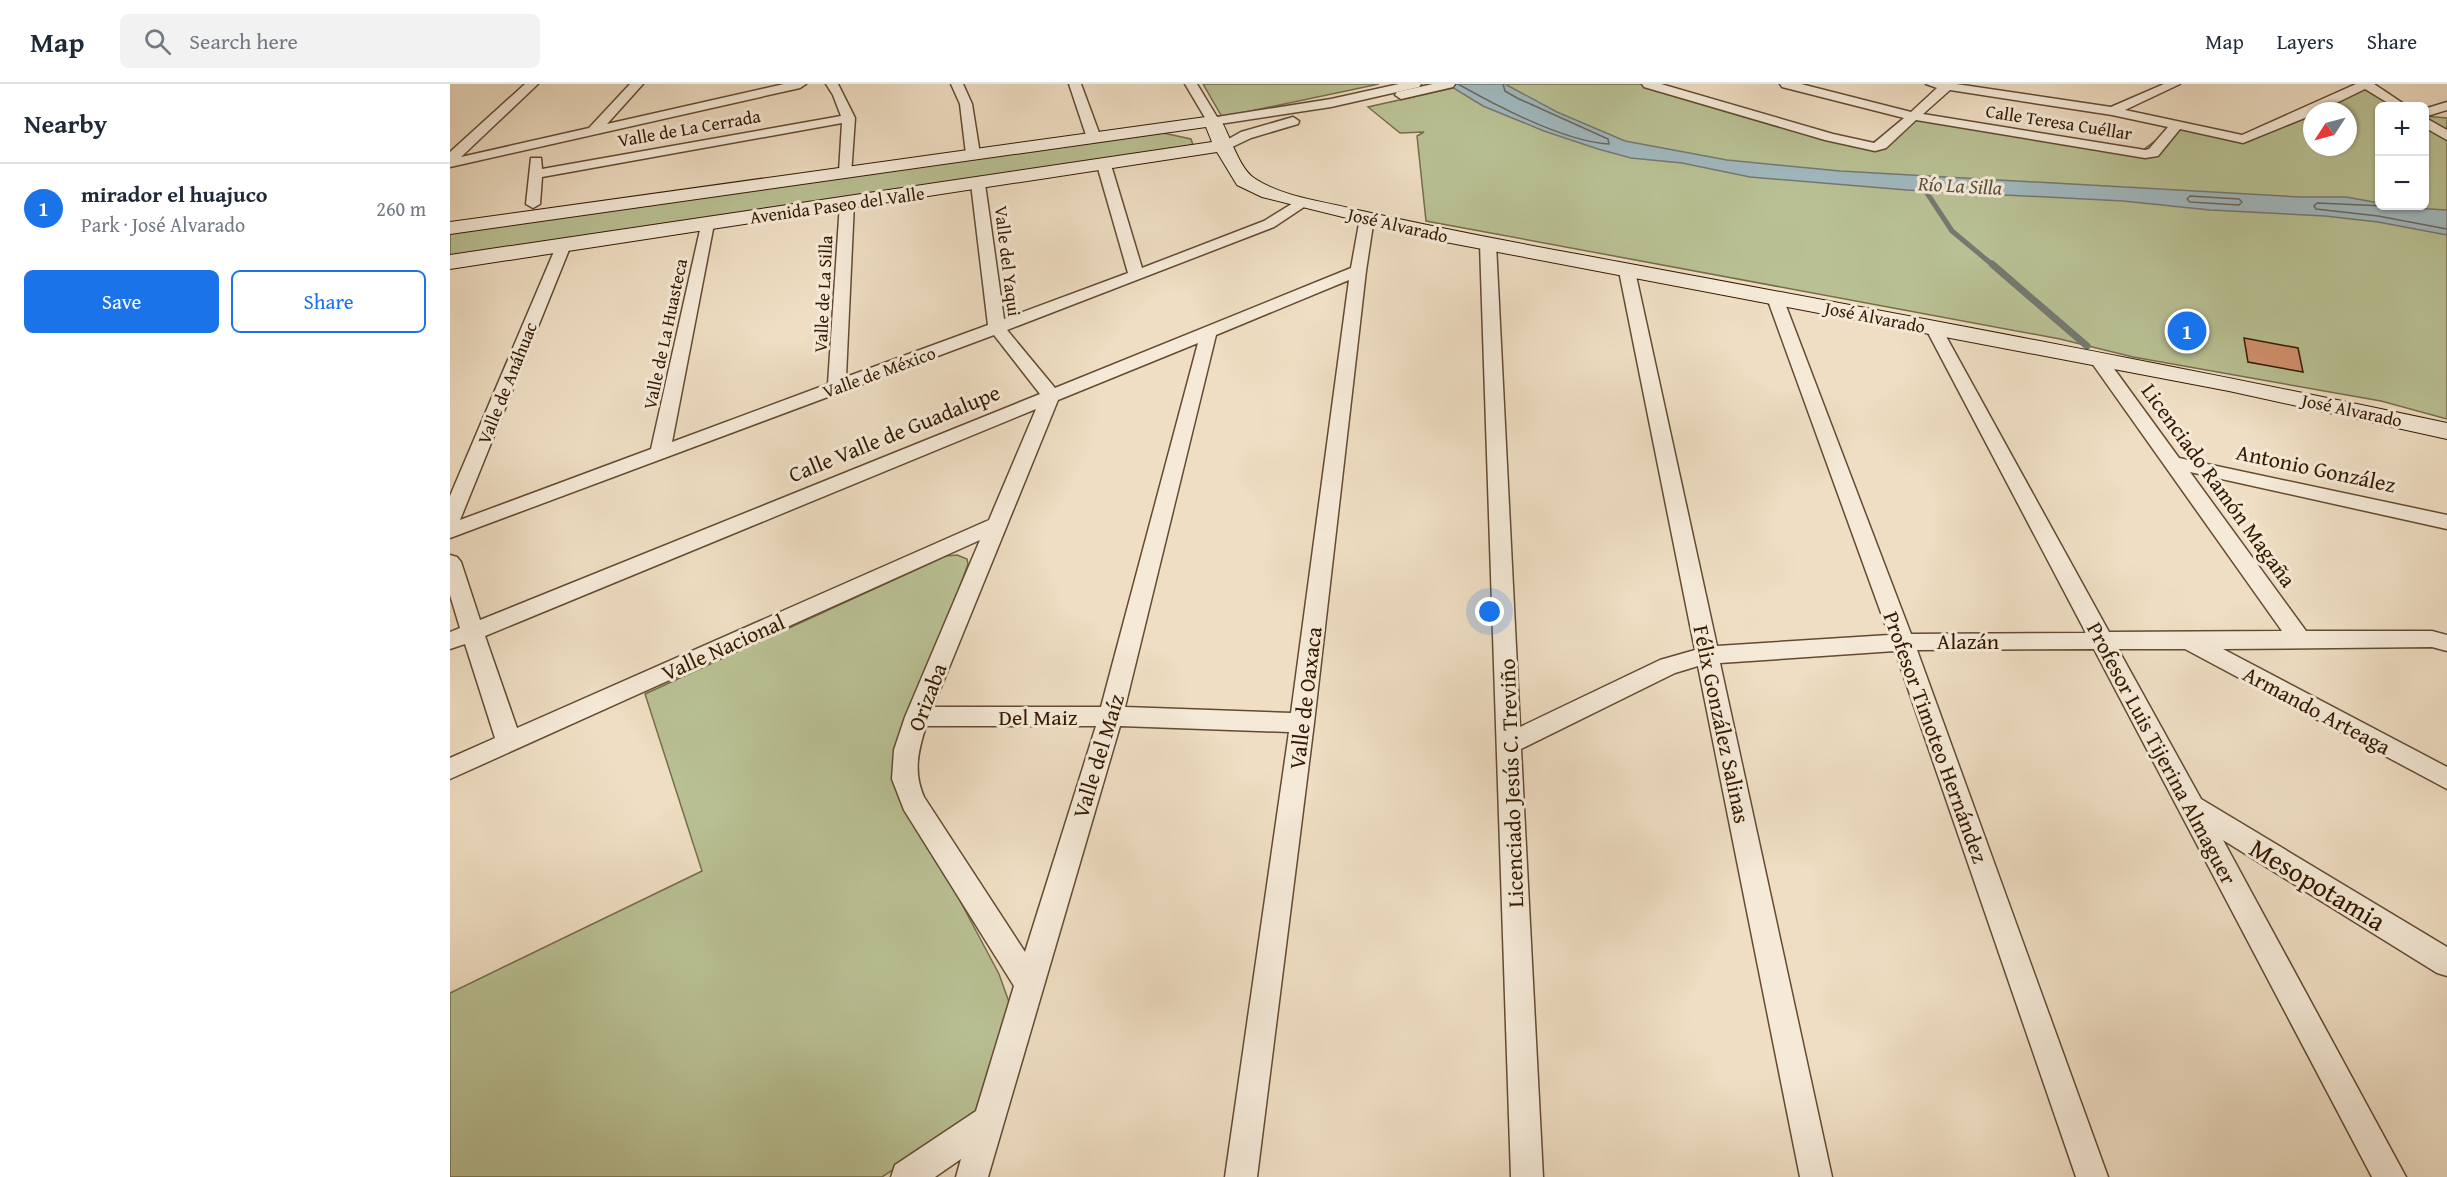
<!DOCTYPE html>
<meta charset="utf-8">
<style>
:root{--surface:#fff;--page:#f2f2f3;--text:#1f2937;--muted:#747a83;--line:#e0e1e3;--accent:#1a73e8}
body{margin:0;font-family:"Gentium Book Plus",serif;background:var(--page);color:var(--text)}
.controls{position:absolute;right:18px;top:18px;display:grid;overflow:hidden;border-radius:9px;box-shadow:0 2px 4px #0004}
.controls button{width:54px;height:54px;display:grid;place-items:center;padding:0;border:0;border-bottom:2px solid var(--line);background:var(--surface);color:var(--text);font:30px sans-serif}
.compass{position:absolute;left:1853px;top:18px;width:54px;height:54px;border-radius:50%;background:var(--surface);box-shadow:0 2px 4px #0004;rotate:234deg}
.you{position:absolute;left:1040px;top:528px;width:21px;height:21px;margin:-15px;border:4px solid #fff;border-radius:50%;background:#1a73e8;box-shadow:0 0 0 9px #1a73e833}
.badge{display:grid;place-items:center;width:39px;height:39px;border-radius:50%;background:var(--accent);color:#fff;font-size:20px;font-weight:700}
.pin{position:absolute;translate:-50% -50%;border:3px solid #fff;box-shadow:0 2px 6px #0006}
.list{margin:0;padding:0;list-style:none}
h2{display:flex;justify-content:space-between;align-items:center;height:78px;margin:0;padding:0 24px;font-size:26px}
h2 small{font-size:20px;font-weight:400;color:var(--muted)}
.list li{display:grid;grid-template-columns:39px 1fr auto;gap:18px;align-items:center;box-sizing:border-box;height:90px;padding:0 24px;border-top:2px solid var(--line)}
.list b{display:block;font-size:22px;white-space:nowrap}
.list p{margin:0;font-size:20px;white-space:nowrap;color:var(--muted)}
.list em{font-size:20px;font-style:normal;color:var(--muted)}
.actions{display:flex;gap:12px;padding:18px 24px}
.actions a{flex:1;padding:14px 0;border:2px solid var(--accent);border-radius:9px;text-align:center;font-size:21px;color:var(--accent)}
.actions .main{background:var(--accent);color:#fff}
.icon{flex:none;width:33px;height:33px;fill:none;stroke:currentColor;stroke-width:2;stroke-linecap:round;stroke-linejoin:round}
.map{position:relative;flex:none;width:1997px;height:1093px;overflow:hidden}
header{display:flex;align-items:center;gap:36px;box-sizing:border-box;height:84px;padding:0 30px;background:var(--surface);border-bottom:2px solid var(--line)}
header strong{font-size:28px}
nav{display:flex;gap:33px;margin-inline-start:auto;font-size:21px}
.search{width:420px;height:54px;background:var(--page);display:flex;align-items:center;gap:15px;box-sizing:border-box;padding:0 21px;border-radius:9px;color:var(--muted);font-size:22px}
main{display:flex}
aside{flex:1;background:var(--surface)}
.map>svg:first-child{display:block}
</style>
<header>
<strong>Map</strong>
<div class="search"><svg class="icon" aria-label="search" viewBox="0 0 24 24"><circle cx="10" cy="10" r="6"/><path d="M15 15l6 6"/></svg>Search here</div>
<nav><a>Map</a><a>Layers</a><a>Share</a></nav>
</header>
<main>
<aside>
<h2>Nearby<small></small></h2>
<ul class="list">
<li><span class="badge">1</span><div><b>mirador el huajuco</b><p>Park · José Alvarado</p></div><em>260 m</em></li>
</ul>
<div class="actions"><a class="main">Save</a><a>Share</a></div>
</aside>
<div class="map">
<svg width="1997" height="1093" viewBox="0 0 1997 1093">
<rect width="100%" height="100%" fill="#efdec3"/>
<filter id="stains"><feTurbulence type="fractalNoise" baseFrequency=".00333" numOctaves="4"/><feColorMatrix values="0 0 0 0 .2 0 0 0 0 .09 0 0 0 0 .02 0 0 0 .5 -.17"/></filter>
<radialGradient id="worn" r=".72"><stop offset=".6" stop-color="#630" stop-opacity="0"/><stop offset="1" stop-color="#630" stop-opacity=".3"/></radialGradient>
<g fill="#b9c194" stroke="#766d4a" stroke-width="1.5" fill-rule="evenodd">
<path d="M 753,0 L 929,0 L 772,33 Z"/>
<path d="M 1021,0 L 1209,0 L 1419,61 L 1462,32 L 1689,69 L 1723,43 L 1794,55 L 1916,0 L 1949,22 L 1930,22 L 1930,122 L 1974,122 L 1975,32 L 1997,34 L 1997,335 L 1931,317 L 1683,273 L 1610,255 L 976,137 L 967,52 L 974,48 L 950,49 L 918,23 ZM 1862,27 L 1898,27 L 1898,63 L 1862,63 Z"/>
<path d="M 713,49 L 741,55 L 743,61 L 0,173 L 0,148 Z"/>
<path d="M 507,471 L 517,475 L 518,480 L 442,689 L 549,890 L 564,932 L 531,1028 L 432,1093 L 0,1093 L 0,909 L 252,787 L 195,610 L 496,472 Z"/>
</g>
<path fill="#a0b9bf" stroke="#757973" stroke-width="1.5" d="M 997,0 L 1055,0 L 1107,28 L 1175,57 L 1277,76 L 1390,87 L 1851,113 L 1896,113 L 1929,119 L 1930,122 L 1997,126 L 1997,151 L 1928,138 L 1875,132 L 1760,126 L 1673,117 L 1457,106 L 1300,93 L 1232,79 L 1181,74 L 1148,65 L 1094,47 L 1033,22 Z"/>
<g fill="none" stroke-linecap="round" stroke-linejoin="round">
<g stroke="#6a6960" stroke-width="1.5">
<path d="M 1008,0 C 1047,22 1115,58 1159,60 L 1158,55 L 1067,14 L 1055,7 L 1053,0"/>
<path d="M 1740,112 L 1789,115 L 1792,118 L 1789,121 L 1740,118 L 1737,115 Z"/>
<path d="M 1934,122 L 1867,119 L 1864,122 L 1866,125 L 1928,132 L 1997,145"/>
</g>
<path stroke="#757973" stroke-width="5" d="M 1471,100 L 1502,147 L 1544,182"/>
<path stroke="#757973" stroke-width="7" d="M 1542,180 L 1637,262"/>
</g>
<path fill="#d2926f" stroke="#341900" stroke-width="1.5" d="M 1794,254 L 1848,264 L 1853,288 L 1798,278 Z"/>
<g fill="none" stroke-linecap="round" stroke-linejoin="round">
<defs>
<g id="street">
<path d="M 75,0 L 88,0 L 11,73 L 139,44 L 180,0 L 193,0 L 157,40 L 334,0 L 356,0 L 350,4 L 0,83 L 0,68 Z"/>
<path d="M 376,0 L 388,0 L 405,34 L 401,91 L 391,91 L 389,88 L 392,39 L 92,93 L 90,120 L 83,124 L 76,120 L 81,74 L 91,74 L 92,85 L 391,32 L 383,11 Z"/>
<path d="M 501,0 L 513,0 L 522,20 L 530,70 L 528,73 L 523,74 L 516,70 L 510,20 Z"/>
<path d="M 619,0 L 631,0 L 651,54 L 649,57 L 644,58 L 637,54 Z"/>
<path d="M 735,0 L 747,0 L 767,33 L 881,15 L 949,0 L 971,0 L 969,3 L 881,23 L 763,41 L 757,37 Z"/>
<path d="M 983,0 L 1005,0 L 1003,3 L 951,15 L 945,11 L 947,8 Z"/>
<path d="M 1192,0 L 1211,0 L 1383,50 L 1424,59 L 1454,34 L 1332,3 L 1330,0 L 1351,0 L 1461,28 L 1487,4 L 1476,0 L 1506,0 L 1661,23 L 1714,0 L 1730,0 L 1675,26 L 1792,51 L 1906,0 L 1924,0 L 1957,22 L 1943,22 L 1915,5 L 1870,27 L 1862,27 L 1862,31 L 1793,59 L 1730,45 L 1708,72 L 1695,74 L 1466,36 L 1436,64 L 1425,67 L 1375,56 L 1194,3 ZM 1500,6 L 1662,31 L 1718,43 L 1699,65 L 1695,66 L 1473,30 Z"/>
<path d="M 1997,18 L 1997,26 L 1974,33 L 1974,25 Z"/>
<path d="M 843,33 L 849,37 L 848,40 L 801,54 L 778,65 L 768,65 L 766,62 L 791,48 Z"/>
<path d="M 1974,33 L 1997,46 L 1997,56 L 1974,43 Z"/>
<path d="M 654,77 L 661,81 L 692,184 L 814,137 L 848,116 L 858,116 L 860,119 L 824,143 L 557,246 L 605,304 L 901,184 L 910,134 L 917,130 L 924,134 L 916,187 L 864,639 L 807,1093 L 775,1093 L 839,648 L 670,642 L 538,1093 L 506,1093 L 511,1075 L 485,1093 L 441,1093 L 445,1081 L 526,1027 L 564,902 L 454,726 L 442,695 L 444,666 L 455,633 L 530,456 L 0,695 L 0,674 L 45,654 L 15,560 L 0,565 L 0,548 L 10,544 L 0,511 L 0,471 L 7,473 L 11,478 L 30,536 L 590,310 L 544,251 L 0,454 L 0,412 L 108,158 L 113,156 L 121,161 L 10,436 L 201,365 L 252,137 L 262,137 L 264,140 L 222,358 L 378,300 L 390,119 L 392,116 L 402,116 L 404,119 L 396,293 L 538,241 L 521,100 L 523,97 L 533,97 L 535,100 L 554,235 L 678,189 L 647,81 ZM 899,196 L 841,629 L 675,623 L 766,251 ZM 748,259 L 651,623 L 483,623 L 608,316 ZM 586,325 L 539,436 L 67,644 L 35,552 ZM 476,642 L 646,642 L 575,868 L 474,713 C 463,688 468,667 476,642 Z"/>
<path d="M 1038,155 L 1046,160 L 1070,643 L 1210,576 L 1245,566 L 1169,187 L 1177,182 L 1185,187 L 1267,562 L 1439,551 L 1317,214 L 1325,209 L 1333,214 L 1461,550 L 1636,549 L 1476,245 L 1484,240 L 1492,245 L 1659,548 L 1832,547 L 1639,275 L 1642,271 L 1654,271 L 1729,374 L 1997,431 L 1997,445 L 1740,388 L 1856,547 L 1982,547 L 1997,551 L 1997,567 L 1982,563 L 1773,565 L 1997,683 L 1997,705 L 1735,565 L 1668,565 L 1751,715 L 1997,863 L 1997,892 L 1987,889 L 1773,756 L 1956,1093 L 1922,1093 L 1644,565 L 1467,566 L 1658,1093 L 1626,1093 L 1445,567 L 1270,579 L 1382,1093 L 1350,1093 L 1248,582 L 1225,589 L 1071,665 L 1093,1093 L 1061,1093 L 1030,160 Z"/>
</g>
<path id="secondary" d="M 763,32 L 769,33 C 780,50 788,83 804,94 C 832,113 871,117 903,125 C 979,142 1055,157 1132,171 C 1421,225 1710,278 1997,339 L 1997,355 L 1779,307 L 990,157 L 812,113 L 787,101 L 767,68 L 0,185 L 0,171 L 762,58 L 756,43 L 0,150 L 0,138 Z"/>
</defs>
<use href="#street" stroke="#634a31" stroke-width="3"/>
<use href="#secondary" stroke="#341900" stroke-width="2"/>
<use href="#street" fill="#f5ead8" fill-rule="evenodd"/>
<use href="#secondary" fill="#f5ead8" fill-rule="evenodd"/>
</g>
<g text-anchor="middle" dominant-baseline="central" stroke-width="6" stroke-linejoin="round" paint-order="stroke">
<g font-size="18" fill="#341900" stroke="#f5ead8">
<text transform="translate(1609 38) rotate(9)">Calle Teresa Cuéllar</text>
<text transform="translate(239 44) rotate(-10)">Valle de La Cerrada</text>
<text transform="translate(387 121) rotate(-8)">Avenida Paseo del Valle</text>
<text transform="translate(948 141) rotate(13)">José Alvarado</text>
<text transform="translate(558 177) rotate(83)">Valle del Yaqui</text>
<text transform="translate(373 210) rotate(-87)">Valle de La Silla</text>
<text transform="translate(1425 233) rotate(11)">José Alvarado</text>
<text transform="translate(215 250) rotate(-78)">Valle de La Huasteca</text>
<text transform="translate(429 288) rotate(-20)">Valle de México</text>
<text transform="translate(57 299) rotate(-68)">Valle de Anáhuac</text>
<text transform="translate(1902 326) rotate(12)">José Alvarado</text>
</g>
<g font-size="20" font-style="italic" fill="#5a5143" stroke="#f5ead8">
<text transform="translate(1510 101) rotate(3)">Río La Silla</text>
</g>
<g font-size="22" fill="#341900" stroke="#f5ead8">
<text transform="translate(444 349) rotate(-22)">Calle Valle de Guadalupe</text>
<text transform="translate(1866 384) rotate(12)">Antonio González</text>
<text transform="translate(1769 401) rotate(54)">Licenciado Ramón Magaña</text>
<text x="1518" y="557">Alazán</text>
<text transform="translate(273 563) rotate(-24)">Valle Nacional</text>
<text transform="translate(477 613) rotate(-69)">Orizaba</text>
<text transform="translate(855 614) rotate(-83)">Valle de Oaxaca</text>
<text transform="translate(1867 626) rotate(28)">Armando Arteaga</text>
<text x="588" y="633">Del Maiz</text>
<text transform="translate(1272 640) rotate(78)">Félix González Salinas</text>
<text transform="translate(1486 653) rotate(70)">Profesor Timoteo Hernández</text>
<text transform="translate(1712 669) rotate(62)">Profesor Luis Tijerina Almaguer</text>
<text transform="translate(648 672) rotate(-73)">Valle del Maíz</text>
<text transform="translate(1061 699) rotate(-92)">Licenciado Jesús C. Treviño</text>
</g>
<g font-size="27" fill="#341900" stroke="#f5ead8">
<text transform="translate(1868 800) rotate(31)">Mesopotamia</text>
</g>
</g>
<rect width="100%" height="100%" filter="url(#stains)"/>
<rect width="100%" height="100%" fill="url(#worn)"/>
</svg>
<div class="controls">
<button>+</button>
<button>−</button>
</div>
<svg class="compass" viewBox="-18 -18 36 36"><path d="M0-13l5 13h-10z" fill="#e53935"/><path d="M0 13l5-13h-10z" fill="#747a83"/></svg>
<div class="you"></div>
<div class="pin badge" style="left:1737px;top:247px">1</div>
</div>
</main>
